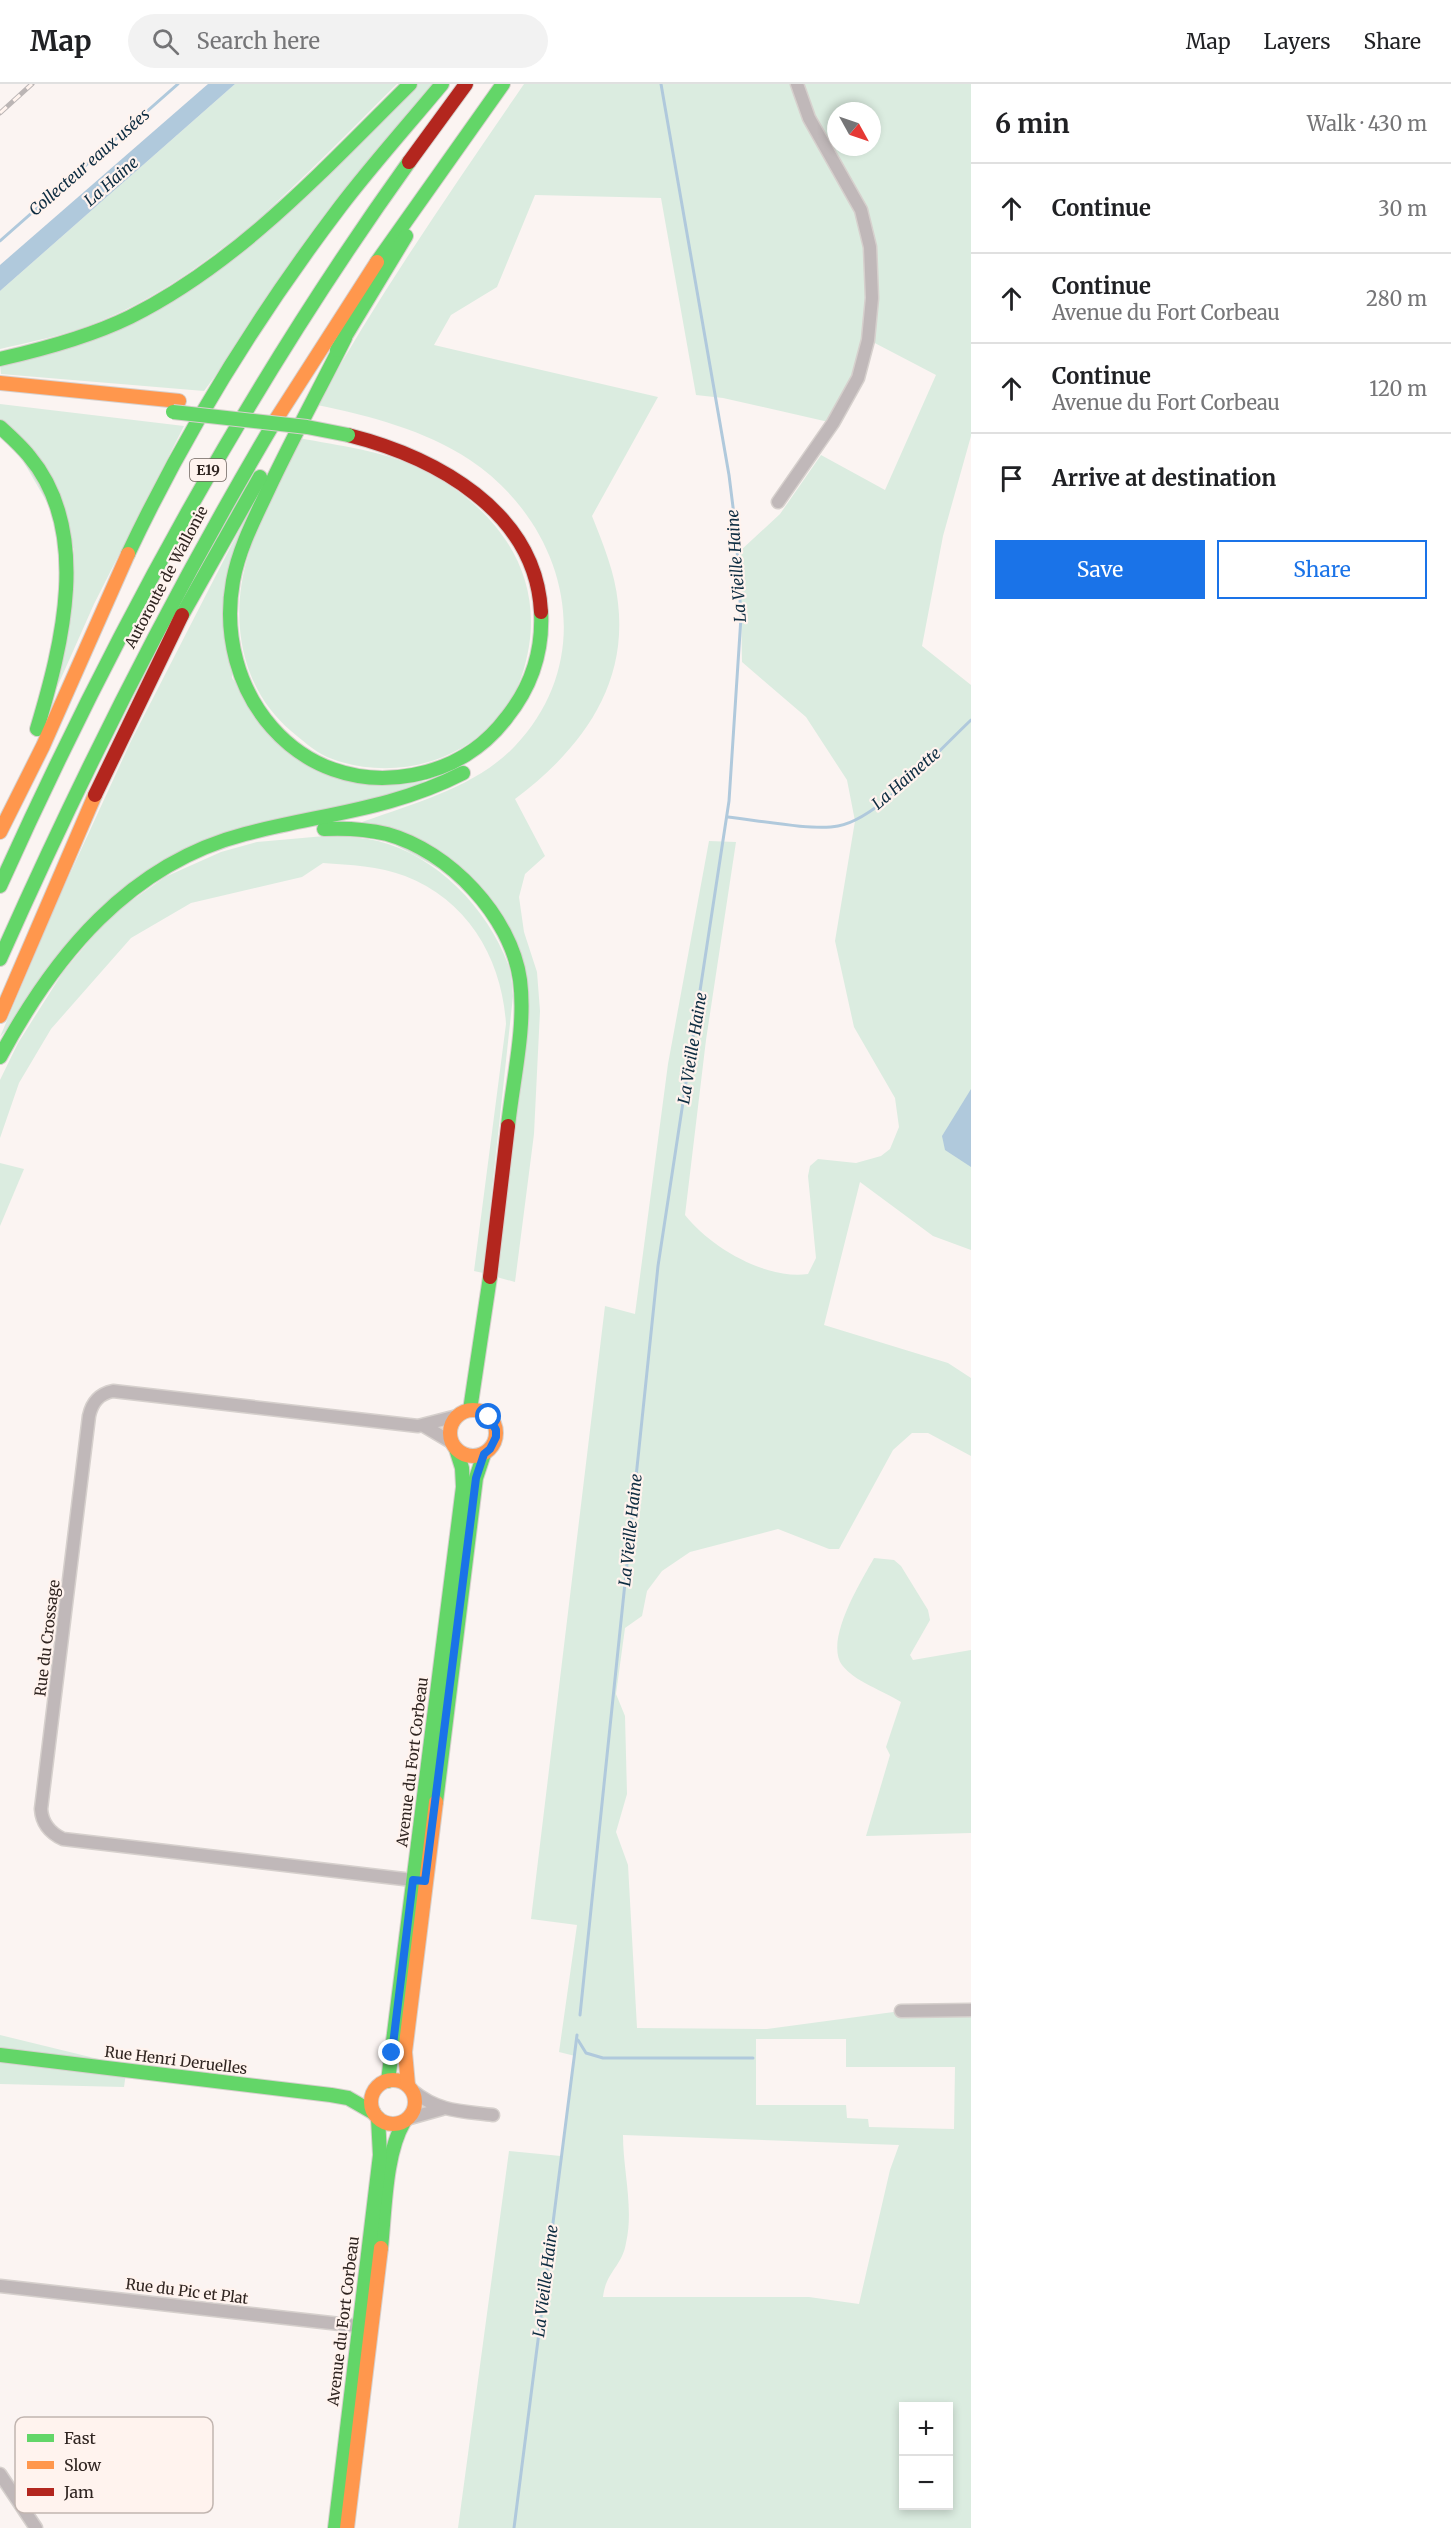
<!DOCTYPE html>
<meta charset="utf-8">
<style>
:root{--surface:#fff;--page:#f2f2f2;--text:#202124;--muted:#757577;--line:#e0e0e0;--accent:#1a73e8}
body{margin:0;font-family:Merriweather,serif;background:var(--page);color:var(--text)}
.controls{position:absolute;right:18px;bottom:18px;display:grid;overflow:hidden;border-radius:0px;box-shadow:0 3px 9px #0003}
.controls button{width:54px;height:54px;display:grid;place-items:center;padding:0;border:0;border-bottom:2px solid var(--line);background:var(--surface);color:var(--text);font:30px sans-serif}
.compass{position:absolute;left:827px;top:18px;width:54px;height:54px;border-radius:50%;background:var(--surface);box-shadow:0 3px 9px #0003;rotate:130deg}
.stop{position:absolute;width:18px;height:18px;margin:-14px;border:4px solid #1a73e8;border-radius:50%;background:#fff}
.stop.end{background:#1a73e8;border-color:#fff;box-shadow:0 2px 6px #0008}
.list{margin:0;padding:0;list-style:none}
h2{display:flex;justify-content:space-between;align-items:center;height:78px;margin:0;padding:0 24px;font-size:26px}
h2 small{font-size:20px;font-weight:400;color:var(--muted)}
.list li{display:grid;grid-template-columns:39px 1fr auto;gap:18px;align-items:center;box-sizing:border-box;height:90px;padding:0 24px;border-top:2px solid var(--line)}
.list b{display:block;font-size:22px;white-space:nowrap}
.list p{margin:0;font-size:20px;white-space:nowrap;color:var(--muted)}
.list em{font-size:20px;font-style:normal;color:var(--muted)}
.actions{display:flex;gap:12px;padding:18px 24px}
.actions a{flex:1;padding:14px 0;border:2px solid var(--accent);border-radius:0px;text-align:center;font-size:21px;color:var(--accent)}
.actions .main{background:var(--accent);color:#fff}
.icon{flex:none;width:33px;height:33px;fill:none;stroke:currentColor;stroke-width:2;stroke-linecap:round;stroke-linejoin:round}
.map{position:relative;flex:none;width:971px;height:2444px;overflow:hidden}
header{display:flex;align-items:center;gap:36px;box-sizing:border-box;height:84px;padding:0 30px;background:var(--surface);border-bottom:2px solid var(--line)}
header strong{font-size:28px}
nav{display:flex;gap:33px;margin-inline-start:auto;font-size:21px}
.search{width:420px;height:54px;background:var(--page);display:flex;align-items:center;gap:15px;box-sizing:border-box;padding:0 21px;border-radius:33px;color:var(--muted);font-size:22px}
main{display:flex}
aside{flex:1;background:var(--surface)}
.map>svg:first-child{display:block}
</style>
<header>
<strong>Map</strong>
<div class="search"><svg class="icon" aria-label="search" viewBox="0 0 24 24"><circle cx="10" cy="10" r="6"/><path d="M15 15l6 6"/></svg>Search here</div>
<nav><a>Map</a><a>Layers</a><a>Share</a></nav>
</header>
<main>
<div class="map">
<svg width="971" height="2444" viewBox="0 0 971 2444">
<rect width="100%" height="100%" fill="#fbf4f2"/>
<g fill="#dbece0" fill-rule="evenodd">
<path d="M 235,0 L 397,0 C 303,93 205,203 76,246 C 51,254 25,259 0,265 L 0,207 Z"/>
<path d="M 417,0 L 433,0 L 204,307 L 1,290 L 0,281 L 135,238 Z"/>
<path d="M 524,0 L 971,0 L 971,352 L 943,452 L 922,562 L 971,601 L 971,1166 L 933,1152 L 860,1098 L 824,1241 L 948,1279 L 971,1294 L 971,1372 L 928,1349 L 912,1349 L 893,1366 L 839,1465 L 829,1465 L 778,1445 L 690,1468 L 662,1487 L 647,1507 L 642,1532 L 625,1544 L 616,1610 L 625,1632 L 627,1710 L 616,1748 L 628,1781 L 637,1944 L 767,1945 L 901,1927 L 971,1926 L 971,2444 L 458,2444 L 509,2067 L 561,2072 L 575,1972 L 559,1968 L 577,1841 L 531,1835 L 605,1222 L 635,1230 L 668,980 L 709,757 L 736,758 L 706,956 L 685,1131 C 710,1163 766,1196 808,1190 L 816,1174 L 808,1092 L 810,1082 L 818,1075 L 856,1079 L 881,1072 L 890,1065 L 899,1043 L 895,1014 L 854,943 L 835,857 L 855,737 L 847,696 L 806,633 L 742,578 L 740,467 L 780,430 L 821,371 L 885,406 L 936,291 L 869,256 L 833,339 L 723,314 L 696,311 L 661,114 L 535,111 L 497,203 L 451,231 L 434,261 L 658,313 L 592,432 C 603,460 615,488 618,519 C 628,604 579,667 515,715 L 545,772 L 525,790 L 519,813 L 524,848 L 537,888 L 540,927 L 534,1050 L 515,1198 L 493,1192 L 527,922 L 482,808 L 357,740 C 410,720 474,705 515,662 C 600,573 567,441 470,376 C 425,346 370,332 317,321 C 380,209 452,105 524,0 ZM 836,27 L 872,27 L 872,63 L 836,63 ZM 756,1955 L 846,1955 L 846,1983 L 955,1983 L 954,2045 L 869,2043 L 868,2035 L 847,2034 L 846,2021 L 756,2021 ZM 623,2051 L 899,2061 L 890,2086 L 859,2220 L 809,2213 L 603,2213 C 606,2187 622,2183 626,2159 C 634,2124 623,2087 623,2051 ZM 904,2322 L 948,2322 L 948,2422 L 904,2422 Z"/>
<path d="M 0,320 L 184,342 L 94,520 L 54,610 L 74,465 L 0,337 Z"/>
<path d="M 299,354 C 340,362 381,366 418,384 C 489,417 542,481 529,562 C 525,587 516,614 498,634 C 456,682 386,697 327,673 C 314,667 302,656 291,647 C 240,604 229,534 248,472 C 260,432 282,393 299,354 Z"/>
<path d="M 271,384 L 242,452 L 232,594 L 300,677 L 434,699 L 157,779 L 0,953 L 57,818 L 131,657 Z"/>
<path d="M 336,751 C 350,753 365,754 378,757 C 437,772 487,824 508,880 C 512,889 512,902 513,912 L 483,1189 L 474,1187 L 506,940 C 502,875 468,816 405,792 C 379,782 350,781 323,779 L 302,793 L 191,819 L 131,854 L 51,945 L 19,999 L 0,1054 L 0,996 L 18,959 L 63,888 L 110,832 L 165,793 L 221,768 L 257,758 Z"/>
<path d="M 0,1079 L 24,1085 L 0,1142 Z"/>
<path d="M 874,1474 L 894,1476 L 901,1482 L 928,1526 L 930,1536 L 910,1571 L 913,1576 L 971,1566 L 971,1749 L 866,1752 L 890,1671 L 886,1663 L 901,1618 C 884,1607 855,1598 842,1581 C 824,1556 862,1496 874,1474 Z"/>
<path d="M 0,1951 L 127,1982 L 124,2003 L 0,2000 Z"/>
</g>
<g fill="#b0c9dc">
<path d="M 208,0 L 235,0 L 0,207 L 0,181 Z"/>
<path d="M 971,1005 L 971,1083 L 945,1066 L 942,1052 Z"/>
</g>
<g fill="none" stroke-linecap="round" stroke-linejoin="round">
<g stroke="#b0c9dc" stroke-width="3">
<path d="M 0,157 L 178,0"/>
<path d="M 728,733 C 756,736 813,747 838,742 C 877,736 941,664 971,636"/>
<path d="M 580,1931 L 658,1182 L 729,717 L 741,533 L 736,447 L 729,391 L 661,0"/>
<path d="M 578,1956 L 586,1969 L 603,1974 L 753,1974"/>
<path d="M 514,2444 L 577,1951"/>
</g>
<defs>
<g id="street">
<path d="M 778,418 L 833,339 L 858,294 L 868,256 L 872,214 L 870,163 L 861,126 L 809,34 L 797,0"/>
<path d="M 424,1342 L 451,1358"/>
<path d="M 421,1797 L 63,1755 C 50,1749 42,1740 41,1725 L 89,1332 C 92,1318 99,1310 113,1307 L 418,1342 L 457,1332"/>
<path d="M 901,1927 L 971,1926"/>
<path d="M 413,2007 C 439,2028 461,2027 493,2031"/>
<path d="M 410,2034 L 442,2025"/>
<path d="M 0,2202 L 367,2243"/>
<path d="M 0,2390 L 36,2444"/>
</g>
<g id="fast">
<path d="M 377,178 L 503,0"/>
<path d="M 345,254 C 320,304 293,353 269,404 C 255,434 239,464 233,497 C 213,607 297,713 413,691 C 451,684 484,664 507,633 C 531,603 543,567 541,528"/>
<path d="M 337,266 L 406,152"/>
<path d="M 0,275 C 44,265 89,253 130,233 C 240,178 324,85 410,0"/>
<path d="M 0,343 C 10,352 21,362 29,372 C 92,447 62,561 37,645"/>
<path d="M 128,470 C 186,347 258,231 340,123 C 372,81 408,41 442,0"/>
<path d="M 182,531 L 260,393"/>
<path d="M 324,745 C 346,744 366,745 387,750 C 449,767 511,832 520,896 C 526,943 513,995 508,1042"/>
<path d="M 0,802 C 114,549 247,304 409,78"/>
<path d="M 0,875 C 82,690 172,511 275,337"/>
<path d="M 0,973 C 54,872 129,780 245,750 C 321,730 391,726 463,689"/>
<path d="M 470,1326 L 490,1193"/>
<path d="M 436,1718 L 476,1394 L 484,1370"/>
<path d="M 0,1971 L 331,2011 L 348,2014 L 374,2029"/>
<path d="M 388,1997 L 463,1403 L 462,1384 L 456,1365"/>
<path d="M 381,2164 C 385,2127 385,2070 404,2038"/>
<path d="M 335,2444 L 380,2071 L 378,2034"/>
</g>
<g id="slow">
<path d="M 0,299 L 179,317"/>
<path d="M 275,337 L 377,178"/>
<path d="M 0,748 L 43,662 L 128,470"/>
<path d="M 0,932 L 95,711"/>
<circle cx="473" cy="1349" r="23"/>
<circle cx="393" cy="2018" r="22"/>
<path d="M 408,2001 L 405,1968 L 436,1718"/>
<path d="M 347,2444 L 381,2164"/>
</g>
<g id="jam">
<path d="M 409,78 L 466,0"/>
<path d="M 348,351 C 435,373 536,427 541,528"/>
<path d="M 95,711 L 182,531"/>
<path d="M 490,1193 L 508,1042"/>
</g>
</defs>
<use href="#street" stroke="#d6d0cd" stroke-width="15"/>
<use href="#fast" stroke="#d6d0cd" stroke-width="16"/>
<use href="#slow" stroke="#d6d0cd" stroke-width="16"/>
<use href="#jam" stroke="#d6d0cd" stroke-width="16"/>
<use href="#street" stroke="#c0b8b9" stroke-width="12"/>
<use href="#fast" stroke="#63d668" stroke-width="14"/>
<use href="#slow" stroke="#ff974d" stroke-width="14"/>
<use href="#jam" stroke="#b3261e" stroke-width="14"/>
<defs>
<path id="rail" d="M 0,29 L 32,0"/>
</defs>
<use href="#rail" stroke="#bbb5b5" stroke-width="5"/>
<use href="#rail" stroke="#fff3ee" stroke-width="3" stroke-dasharray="9" stroke-linecap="butt"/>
<defs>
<path id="fast-bridge" d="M 173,328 L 307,343 L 348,351"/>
</defs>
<use href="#fast-bridge" stroke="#d6d0cd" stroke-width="16" stroke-linecap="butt"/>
<use href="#fast-bridge" stroke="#63d668" stroke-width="14"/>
</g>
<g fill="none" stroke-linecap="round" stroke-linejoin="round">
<path stroke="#1a73e8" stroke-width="8" d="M 392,1969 L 413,1796 L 425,1797 L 476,1394 L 484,1370 L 490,1365 L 496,1353 L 496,1346 L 489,1333"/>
</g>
<g text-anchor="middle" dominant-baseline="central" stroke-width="4.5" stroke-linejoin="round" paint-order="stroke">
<rect fill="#fff3ee" stroke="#6e635e" stroke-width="1.5" x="190" y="375" width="36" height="22" rx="4.5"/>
<g font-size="14" font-weight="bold" fill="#302521">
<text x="208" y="386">E19</text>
</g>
<g font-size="15" fill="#302521" stroke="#fff3ee">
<text transform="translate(166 493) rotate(-62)">Autoroute de Wallonie</text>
<text transform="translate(47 1554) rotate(-83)">Rue du Crossage</text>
<text transform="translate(412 1678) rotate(-83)">Avenue du Fort Corbeau</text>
<text transform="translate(176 1976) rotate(7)">Rue Henri Deruelles</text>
<text transform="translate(187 2207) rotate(7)">Rue du Pic et Plat</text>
<text transform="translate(343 2237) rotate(-83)">Avenue du Fort Corbeau</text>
</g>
<g font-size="16" font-style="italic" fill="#0d2c41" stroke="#fff3ee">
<text transform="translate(89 78) rotate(-41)">Collecteur eaux usées</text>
<text transform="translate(111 97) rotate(-41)">La Haine</text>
<text transform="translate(736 482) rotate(-94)">La Vieille Haine</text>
<text transform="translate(906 694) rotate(-41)">La Hainette</text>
<text transform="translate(692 964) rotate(-81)">La Vieille Haine</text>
<text transform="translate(630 1446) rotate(-84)">La Vieille Haine</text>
<text transform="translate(545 2197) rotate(-83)">La Vieille Haine</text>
</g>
</g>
<rect x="15" y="2333" width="198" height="96" rx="9" fill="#fff3ee" stroke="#c1b5b0" stroke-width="1.5"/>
<rect x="27" y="2350" width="27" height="8" fill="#63d668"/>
<rect x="27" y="2377" width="27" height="8" fill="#ff974d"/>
<rect x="27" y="2404" width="27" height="8" fill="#b3261e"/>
<g font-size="16" fill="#302521">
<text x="64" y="2360">Fast</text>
<text x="64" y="2387">Slow</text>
<text x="64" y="2414">Jam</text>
</g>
</svg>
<div class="controls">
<button>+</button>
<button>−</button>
</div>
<svg class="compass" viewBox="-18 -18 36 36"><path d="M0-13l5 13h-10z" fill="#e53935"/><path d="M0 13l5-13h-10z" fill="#757577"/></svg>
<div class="stop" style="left:489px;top:1333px"></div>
<div class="stop end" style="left:392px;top:1969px"></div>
</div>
<aside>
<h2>6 min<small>Walk · 430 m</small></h2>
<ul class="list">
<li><svg class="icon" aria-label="ahead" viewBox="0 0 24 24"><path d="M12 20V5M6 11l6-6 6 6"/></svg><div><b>Continue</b></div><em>30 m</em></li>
<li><svg class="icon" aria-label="ahead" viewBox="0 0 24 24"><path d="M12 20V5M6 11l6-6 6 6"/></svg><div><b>Continue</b><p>Avenue du Fort Corbeau</p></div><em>280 m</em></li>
<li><svg class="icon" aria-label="ahead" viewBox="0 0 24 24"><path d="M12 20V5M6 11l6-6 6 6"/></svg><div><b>Continue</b><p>Avenue du Fort Corbeau</p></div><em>120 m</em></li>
<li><svg class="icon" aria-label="arrive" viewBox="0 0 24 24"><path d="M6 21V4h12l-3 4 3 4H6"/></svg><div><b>Arrive at destination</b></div></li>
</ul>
<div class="actions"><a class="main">Save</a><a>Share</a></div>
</aside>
</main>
